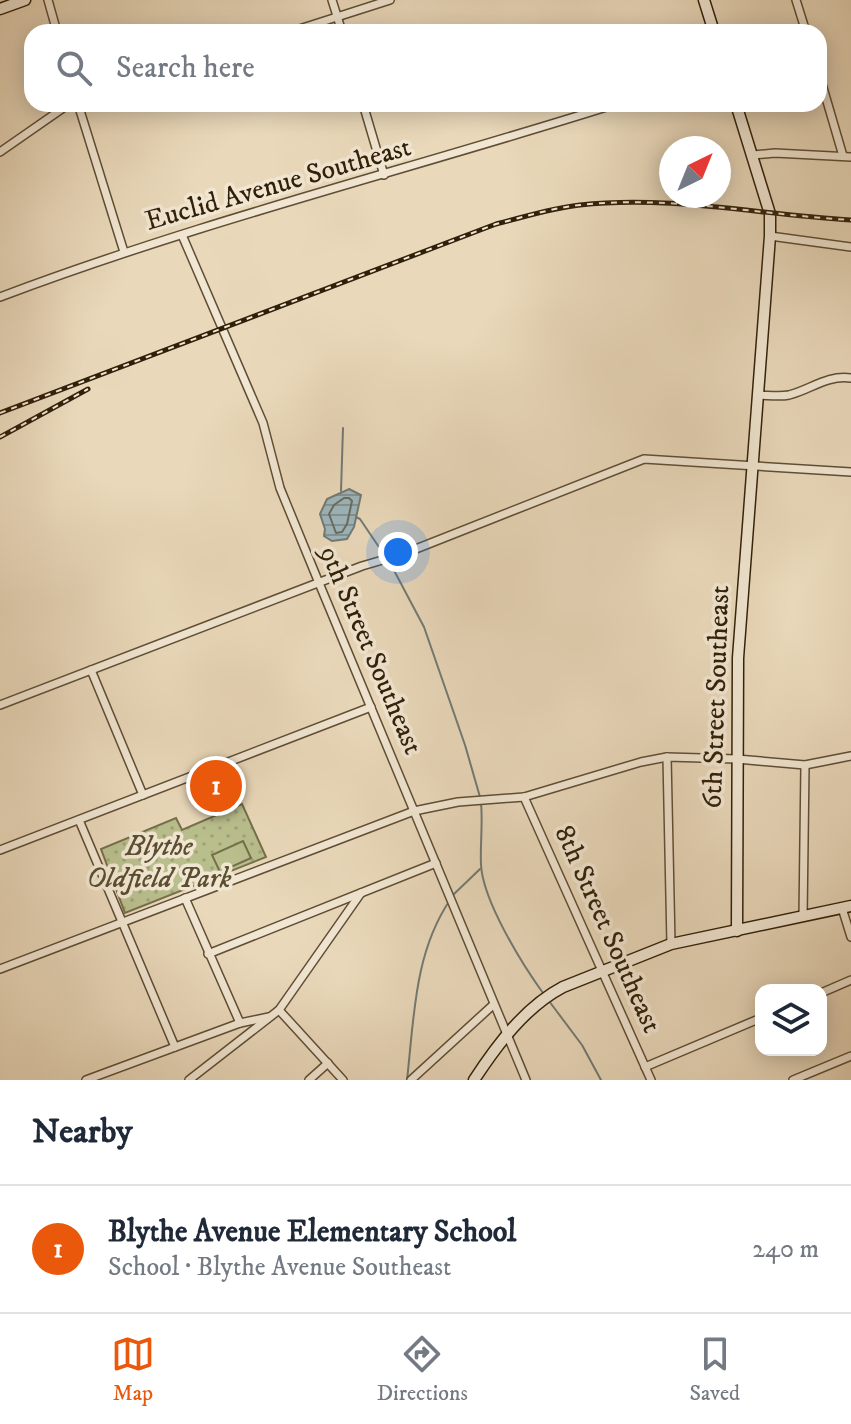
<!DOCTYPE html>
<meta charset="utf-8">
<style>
:root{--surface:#fff;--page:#f2f2f3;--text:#1f2937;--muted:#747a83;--line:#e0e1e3;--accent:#ea580c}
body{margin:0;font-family:"IM FELL DW Pica",serif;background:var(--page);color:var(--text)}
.controls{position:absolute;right:24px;bottom:24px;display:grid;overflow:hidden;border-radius:16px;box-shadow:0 4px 20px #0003}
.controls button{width:72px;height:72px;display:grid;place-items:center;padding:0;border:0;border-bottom:2px solid var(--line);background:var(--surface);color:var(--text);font:40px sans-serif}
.compass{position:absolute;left:659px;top:136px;width:72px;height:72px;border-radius:50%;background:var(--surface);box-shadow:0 4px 20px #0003;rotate:43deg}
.you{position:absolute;left:398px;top:552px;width:28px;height:28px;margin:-20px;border:6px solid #fff;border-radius:50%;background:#1a73e8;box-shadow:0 0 0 12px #1a73e833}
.badge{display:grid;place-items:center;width:52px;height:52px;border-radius:50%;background:var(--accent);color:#fff;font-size:26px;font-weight:700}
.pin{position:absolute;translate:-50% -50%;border:4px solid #fff;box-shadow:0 2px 8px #0006}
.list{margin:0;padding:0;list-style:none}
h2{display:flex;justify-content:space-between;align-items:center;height:104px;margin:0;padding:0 32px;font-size:34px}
h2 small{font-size:26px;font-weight:400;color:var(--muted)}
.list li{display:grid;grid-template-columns:52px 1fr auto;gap:24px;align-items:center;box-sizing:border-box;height:128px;padding:0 32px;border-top:2px solid var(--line)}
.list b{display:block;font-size:30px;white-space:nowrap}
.list p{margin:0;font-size:26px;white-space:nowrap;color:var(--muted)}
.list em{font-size:26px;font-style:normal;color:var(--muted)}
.icon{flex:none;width:44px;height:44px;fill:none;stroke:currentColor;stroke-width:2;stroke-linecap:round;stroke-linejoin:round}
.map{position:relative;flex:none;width:851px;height:1080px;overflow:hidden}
.search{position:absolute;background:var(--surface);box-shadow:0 4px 20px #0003;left:24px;right:24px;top:24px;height:88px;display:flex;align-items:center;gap:20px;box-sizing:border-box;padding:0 28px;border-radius:24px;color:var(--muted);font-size:30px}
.sheet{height:232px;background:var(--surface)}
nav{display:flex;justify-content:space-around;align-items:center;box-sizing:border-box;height:112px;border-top:2px solid var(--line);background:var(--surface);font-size:22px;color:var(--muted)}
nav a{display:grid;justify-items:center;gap:4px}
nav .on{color:var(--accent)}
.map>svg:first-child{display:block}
</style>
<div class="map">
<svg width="851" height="1080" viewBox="0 0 851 1080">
<defs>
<pattern id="grass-dots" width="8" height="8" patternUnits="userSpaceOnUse" patternTransform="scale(2)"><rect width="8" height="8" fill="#b9be8d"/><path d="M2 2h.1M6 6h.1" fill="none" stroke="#a0a378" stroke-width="1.8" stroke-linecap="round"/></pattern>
<pattern id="water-rules" width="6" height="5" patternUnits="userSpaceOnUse" patternTransform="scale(2)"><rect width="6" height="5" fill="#9db6bc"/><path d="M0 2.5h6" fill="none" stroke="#819497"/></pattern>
</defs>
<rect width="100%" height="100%" fill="#e9d8ba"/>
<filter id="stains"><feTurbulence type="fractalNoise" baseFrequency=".0025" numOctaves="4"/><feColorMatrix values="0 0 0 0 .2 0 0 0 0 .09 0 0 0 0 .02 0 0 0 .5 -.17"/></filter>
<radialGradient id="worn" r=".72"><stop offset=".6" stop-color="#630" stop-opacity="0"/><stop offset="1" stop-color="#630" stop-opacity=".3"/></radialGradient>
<path fill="url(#grass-dots)" stroke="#756f4b" stroke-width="2" d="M 242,804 L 266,857 L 125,913 L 101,849 L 176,818 L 182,830 Z"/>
<path fill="#b9be8d" stroke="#756f4b" stroke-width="2" d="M 243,841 L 251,858 L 220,872 L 212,855 Z"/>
<path fill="url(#water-rules)" stroke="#727a74" stroke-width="2" d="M 349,489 L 361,495 L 354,527 L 347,539 L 332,541 L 324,536 L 325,529 L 320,514 L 327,499 Z"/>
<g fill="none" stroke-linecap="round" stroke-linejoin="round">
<path stroke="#676b62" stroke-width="2" d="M 344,498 L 349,498 L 352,501 L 347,524 L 342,532 L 336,533 L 329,514 L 334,505 Z"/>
<g stroke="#727a74" stroke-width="2">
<path d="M 341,491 L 343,428"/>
<path d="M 356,517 L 360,519 L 385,556"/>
<path d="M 389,561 L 424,627 L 465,745 L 480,797"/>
<path d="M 481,803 C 483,824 480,845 481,865 C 483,901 522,964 543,993"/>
<path d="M 453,895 L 480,869"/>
<path d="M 549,1001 L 582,1045 L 601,1080"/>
<path d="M 407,1080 C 414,1019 414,953 450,900"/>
</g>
<defs>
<g id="street">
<path d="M 48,0 L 57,32"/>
<path d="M 332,0 L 342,32"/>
<path d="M 796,0 L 806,32"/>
<path d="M 290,32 L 390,0"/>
<path d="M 819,74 L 843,156"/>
<path d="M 78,104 L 124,252"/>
<path d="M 363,104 L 384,175"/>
<path d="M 0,152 L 69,104"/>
<path d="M 753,155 L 775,153 L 851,157"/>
<path d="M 182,235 L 263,423 L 280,488 L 319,583 L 526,1080"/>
<path d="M 770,236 L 851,247"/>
<path d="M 0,297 C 201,221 411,169 616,104"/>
<path d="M 757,395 C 767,395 779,397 789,395 C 812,389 826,375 851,378"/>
<path d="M 91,670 L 143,795"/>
<path d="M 0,705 L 362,566 L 403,554 L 644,459 L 851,472"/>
<path d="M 667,757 L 671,944"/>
<path d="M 524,797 L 651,1080"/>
<path d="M 79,820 L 175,1047"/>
<path d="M 0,850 L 371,707"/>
<path d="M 185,898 L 240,1023"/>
<path d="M 842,908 L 851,937"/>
<path d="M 803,917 L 805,765"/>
<path d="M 208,954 L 436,863"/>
<path d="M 0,969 L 414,811 L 458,802 L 524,797 L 641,762 L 667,757 L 737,759 L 805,765 L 851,756"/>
<path d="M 821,993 L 851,980"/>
<path d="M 279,1010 L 343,1080"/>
<path d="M 645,1067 L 761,1018"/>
<path d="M 86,1080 L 240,1023 L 269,1017"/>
<path d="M 189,1080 L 279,1010 L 361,893"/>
<path d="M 309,1080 L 328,1063"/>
<path d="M 411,1080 L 493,1005"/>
<path d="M 793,1080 L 851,1056"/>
</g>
<g id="secondary">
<path d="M 704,0 L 714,32"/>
<path d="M 0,9 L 25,0"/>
<path d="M 736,104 L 770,214 L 770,236 L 738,658 L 737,931"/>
<path d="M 474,1080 C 497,1045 525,1007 563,987 L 671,944 L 851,906"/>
</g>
</defs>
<use href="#street" stroke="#5f4e35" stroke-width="10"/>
<use href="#secondary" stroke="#312009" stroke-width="13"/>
<use href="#street" stroke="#f1e6d2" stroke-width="7"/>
<use href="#secondary" stroke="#f1e6d2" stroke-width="10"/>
<defs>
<g id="rail">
<path d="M 0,413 L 496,224 C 524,217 552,208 580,205 C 670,195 761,215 851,220"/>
<path d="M 0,437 L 88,389"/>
</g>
</defs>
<use href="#rail" stroke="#312009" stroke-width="5"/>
<use href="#rail" stroke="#f1e6d2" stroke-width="2" stroke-dasharray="6" stroke-linecap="butt"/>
</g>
<g text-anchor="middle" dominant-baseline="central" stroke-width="7" stroke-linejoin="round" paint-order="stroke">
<g font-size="28" fill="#312009" stroke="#f1e6d2">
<text transform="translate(278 184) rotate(-16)">Euclid Avenue Southeast</text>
<text transform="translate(371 650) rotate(67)">9th Street Southeast</text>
<text transform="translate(716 697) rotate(-88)">6th Street Southeast</text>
<text transform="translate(608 929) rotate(66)">8th Street Southeast</text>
</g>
<g font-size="28" font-style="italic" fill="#5a4f31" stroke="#f1e6d2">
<text x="159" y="846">Blythe<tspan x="159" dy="32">Oldfield Park</tspan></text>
</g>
</g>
<rect width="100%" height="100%" filter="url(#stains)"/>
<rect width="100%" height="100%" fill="url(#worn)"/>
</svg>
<div class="controls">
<button><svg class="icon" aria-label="layers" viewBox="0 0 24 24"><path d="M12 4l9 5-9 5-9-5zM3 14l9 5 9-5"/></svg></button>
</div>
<svg class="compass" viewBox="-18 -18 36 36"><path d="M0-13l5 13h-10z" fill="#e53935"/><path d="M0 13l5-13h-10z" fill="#747a83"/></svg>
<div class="you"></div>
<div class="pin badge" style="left:216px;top:786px">1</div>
<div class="search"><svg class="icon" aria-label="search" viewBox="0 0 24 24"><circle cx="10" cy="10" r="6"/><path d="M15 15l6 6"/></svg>Search here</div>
</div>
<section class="sheet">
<h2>Nearby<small></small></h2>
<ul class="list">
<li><span class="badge">1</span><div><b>Blythe Avenue Elementary School</b><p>School · Blythe Avenue Southeast</p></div><em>240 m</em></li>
</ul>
</section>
<nav>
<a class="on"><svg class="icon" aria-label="map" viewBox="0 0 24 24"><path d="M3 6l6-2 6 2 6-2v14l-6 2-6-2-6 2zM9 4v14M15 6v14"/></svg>Map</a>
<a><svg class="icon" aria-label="directions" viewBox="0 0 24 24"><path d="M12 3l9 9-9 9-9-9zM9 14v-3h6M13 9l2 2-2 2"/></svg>Directions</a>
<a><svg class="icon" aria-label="saved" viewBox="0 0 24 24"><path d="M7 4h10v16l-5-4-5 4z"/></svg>Saved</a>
</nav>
